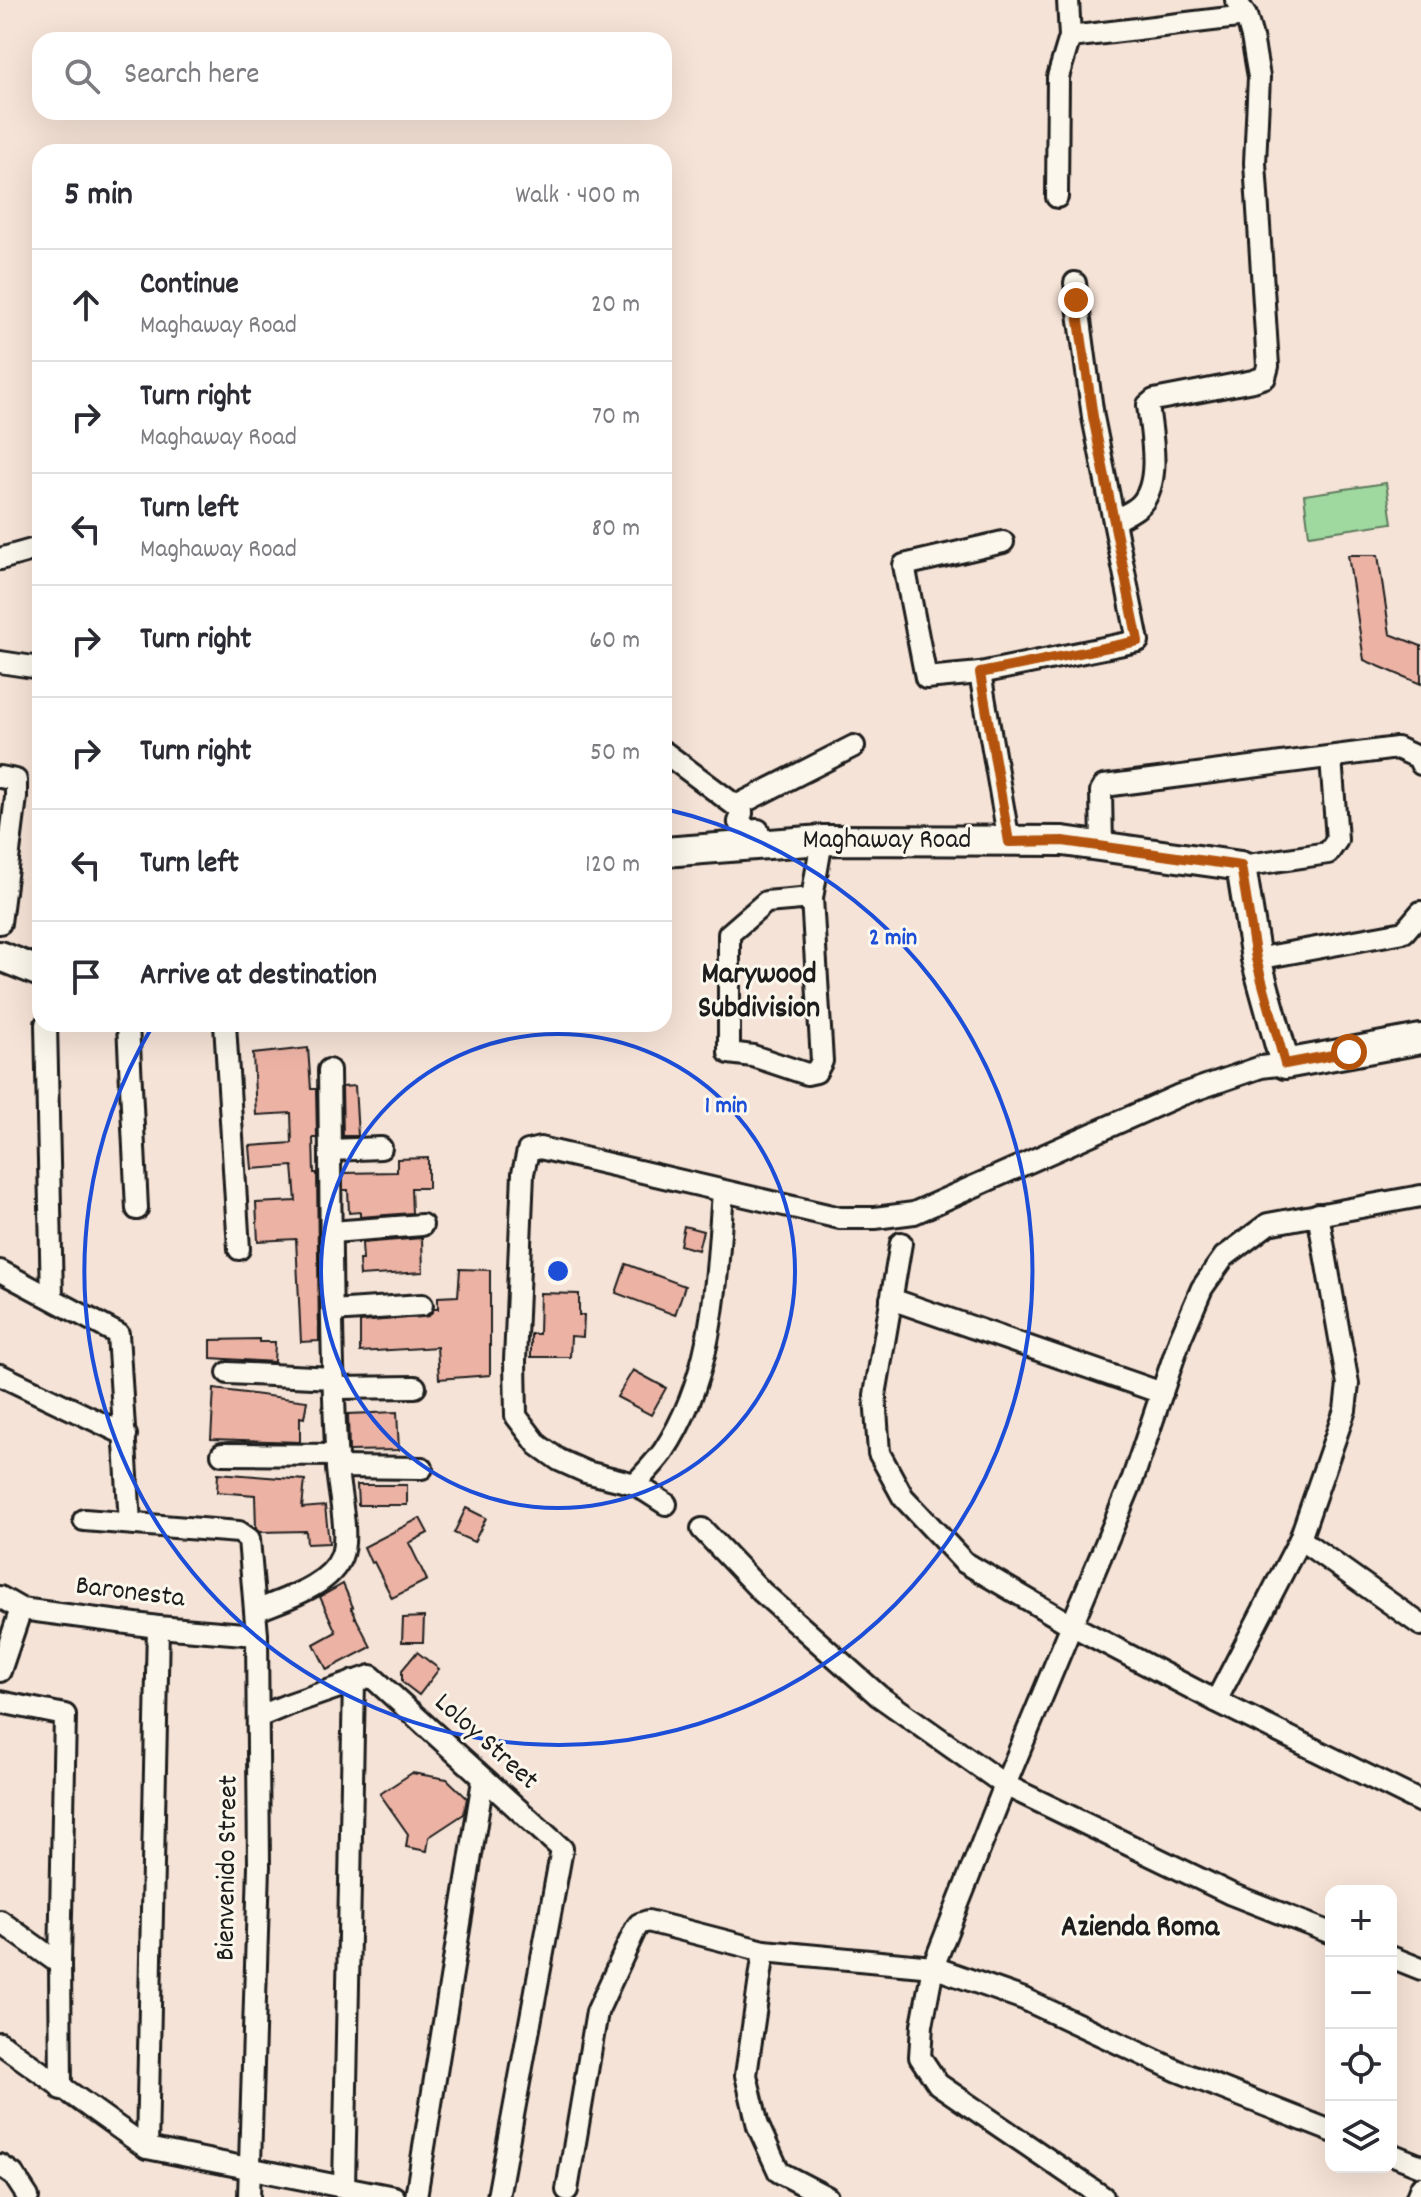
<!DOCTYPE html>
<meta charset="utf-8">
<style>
:root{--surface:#fff;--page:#f2f2f3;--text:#2b2b33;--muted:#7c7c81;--line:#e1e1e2}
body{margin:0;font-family:Dekko,sans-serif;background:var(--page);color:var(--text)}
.controls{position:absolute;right:24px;bottom:24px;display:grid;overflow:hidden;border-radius:16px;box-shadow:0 8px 32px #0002}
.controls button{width:72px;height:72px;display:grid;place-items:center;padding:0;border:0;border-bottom:2px solid var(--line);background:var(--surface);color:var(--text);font:40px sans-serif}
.stop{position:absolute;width:24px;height:24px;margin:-18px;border:6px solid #b45309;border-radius:50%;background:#fff}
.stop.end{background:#b45309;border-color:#fff;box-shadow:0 2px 8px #0008}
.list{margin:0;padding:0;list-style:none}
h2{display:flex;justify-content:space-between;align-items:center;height:104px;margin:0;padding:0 32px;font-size:34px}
h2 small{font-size:26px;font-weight:400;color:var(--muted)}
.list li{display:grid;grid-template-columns:52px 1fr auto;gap:24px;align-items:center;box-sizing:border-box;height:112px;padding:0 32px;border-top:2px solid var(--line)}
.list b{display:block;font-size:30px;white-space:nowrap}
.list p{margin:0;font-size:26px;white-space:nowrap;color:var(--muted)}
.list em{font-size:26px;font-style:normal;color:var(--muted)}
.icon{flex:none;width:44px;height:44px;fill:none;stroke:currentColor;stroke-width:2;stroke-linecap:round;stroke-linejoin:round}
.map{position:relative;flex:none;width:1421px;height:2197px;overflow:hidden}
.search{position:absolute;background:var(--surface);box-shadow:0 8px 32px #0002;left:32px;top:32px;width:640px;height:88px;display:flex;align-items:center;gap:20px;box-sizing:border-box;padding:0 28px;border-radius:24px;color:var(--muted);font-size:30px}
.panel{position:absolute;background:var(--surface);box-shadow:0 8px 32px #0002;left:32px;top:144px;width:640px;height:888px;border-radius:24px}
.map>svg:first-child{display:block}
</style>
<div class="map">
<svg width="1421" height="2197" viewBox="0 0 1421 2197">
<rect width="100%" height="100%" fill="#f6e3d7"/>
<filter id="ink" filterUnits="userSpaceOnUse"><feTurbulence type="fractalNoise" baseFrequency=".0125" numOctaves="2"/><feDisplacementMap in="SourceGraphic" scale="16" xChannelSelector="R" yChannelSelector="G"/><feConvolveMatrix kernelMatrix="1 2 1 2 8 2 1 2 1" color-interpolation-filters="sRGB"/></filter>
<g filter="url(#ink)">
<path fill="#9fd99f" stroke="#5e7a5e" stroke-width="2" d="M 1386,483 L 1392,523 L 1309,535 L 1304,495 Z"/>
<g fill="#ecb3a5" stroke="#1c1c1c" stroke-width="2">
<path d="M 1348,555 L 1378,555 L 1390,634 L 1421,646 L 1421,684 L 1364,660 Z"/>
<path d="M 308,1048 L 311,1089 L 316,1089 L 317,1138 L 313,1138 L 314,1173 L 317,1173 L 319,1341 L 301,1342 L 296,1239 L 258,1241 L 256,1203 L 296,1201 L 293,1166 L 252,1169 L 250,1146 L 292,1143 L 291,1113 L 256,1115 L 253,1054 Z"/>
<path d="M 355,1086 L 358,1136 L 343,1136 L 342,1087 Z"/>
<path d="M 428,1158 L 428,1188 L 411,1188 L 412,1213 L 360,1217 L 360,1212 L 349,1213 L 348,1190 L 343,1190 L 343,1173 L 397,1172 L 397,1159 Z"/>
<path d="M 684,1226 L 703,1231 L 698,1250 L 680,1245 Z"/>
<path d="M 422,1238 L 423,1272 L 360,1276 L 359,1260 L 363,1260 L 362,1243 Z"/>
<path d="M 626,1264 L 685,1286 L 675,1315 L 616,1293 Z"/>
<path d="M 460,1269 L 490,1270 L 490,1375 L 439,1379 L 437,1347 L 360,1352 L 360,1322 L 429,1316 L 434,1309 L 438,1309 L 438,1297 L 458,1296 Z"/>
<path d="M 540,1293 L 579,1294 L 579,1315 L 584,1315 L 583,1337 L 571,1336 L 570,1357 L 531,1357 L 531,1334 L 539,1334 Z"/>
<path d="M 259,1339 L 259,1342 L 275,1342 L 274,1362 L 211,1358 L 211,1340 Z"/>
<path d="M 633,1370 L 666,1388 L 651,1415 L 617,1397 Z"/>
<path d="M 214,1389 L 307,1401 L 304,1418 L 300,1417 L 300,1442 L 211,1439 Z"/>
<path d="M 397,1412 L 399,1450 L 349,1451 L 348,1414 Z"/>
<path d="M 218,1473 L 305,1480 L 302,1508 L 325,1506 L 329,1543 L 307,1544 L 306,1531 L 260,1532 L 256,1528 L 255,1495 L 217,1492 Z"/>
<path d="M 357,1485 L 407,1485 L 407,1505 L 358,1505 Z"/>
<path d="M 466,1508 L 486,1518 L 474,1542 L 454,1533 Z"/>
<path d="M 420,1518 L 428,1533 L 409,1543 L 427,1580 L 392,1598 L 374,1562 L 371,1563 L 364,1547 Z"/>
<path d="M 343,1584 L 353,1607 L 351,1608 L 356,1617 L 354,1618 L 356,1618 L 371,1647 L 327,1670 L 314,1644 L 336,1632 L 320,1597 Z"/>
<path d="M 424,1617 L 423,1642 L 402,1642 L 403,1618 Z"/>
<path d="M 417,1652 L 439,1669 L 419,1695 L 402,1682 L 402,1670 Z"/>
<path d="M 412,1773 L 447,1779 L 467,1798 L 464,1814 L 429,1837 L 427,1851 L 406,1847 L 408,1834 L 380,1794 Z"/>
</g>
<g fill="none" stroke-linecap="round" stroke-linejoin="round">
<defs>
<g id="street">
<path d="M 1070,37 L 1246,16"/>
<path d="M 1057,197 L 1058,77 L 1070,37 L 1068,0"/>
<path d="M 1114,521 C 1122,516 1135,511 1141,504 C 1162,481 1151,432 1148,405 L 1154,400 L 1253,381 L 1265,377 L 1268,366 L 1255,163 L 1259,77 L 1252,37 L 1246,16 L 1236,0"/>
<path d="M 1003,542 L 904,565 L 926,678 L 980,673 L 1138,641 L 1093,417 L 1075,283"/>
<path d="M 0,559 L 32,550 L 40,552"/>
<path d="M 0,662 L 40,668"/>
<path d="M 980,673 L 1009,842"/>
<path d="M 664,752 L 736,806 L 742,813 L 739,822 L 750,831 L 758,830"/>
<path d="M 0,777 L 16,780 L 16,797 L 0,923"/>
<path d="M 736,806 L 854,746"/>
<path d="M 1102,847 L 1101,791 L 1104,786 L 1397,748 L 1419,758 L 1421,764"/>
<path d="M 1241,866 L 1328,853 L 1337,840 L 1331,757"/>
<path d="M 812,898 L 766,902 L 729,934 L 729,1053 L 753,1056 L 807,1074 L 816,1072 L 822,1061 L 812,898 L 822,840"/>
<path d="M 1256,959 L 1404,932 L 1421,912"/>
<path d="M 46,1024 L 52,1298"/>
<path d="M 128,1024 L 137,1209"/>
<path d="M 225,1024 L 239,1249"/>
<path d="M 330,1150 L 381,1148"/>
<path d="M 332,1232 L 422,1225"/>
<path d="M 901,1243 L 875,1395 L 879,1453 L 903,1497 L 964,1562 L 1073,1626 L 1216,1701 L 1421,1802"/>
<path d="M 0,1271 L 118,1334 L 130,1523"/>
<path d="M 891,1299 L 1162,1393"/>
<path d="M 332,1311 L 422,1305"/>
<path d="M 228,1373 L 334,1378"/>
<path d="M 0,1375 L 126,1435"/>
<path d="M 335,1388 L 415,1387"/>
<path d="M 222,1454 L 337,1455"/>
<path d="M 337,1467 L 422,1468"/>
<path d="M 635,1484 C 644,1474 655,1463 663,1452 C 715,1374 716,1281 723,1192"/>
<path d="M 666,1504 L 635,1484 L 586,1472 L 559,1460 L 538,1445 L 516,1416 L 515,1361 L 523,1173 L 528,1151 L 540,1148 L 840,1218 L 875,1218 L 914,1213 L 1180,1095 L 1261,1067 L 1285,1064"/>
<path d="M 84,1520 L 239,1532 L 249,1539 L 257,1635 L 259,1866 L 249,2197"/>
<path d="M 702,1529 L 762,1592 L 879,1696 L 1005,1785 L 1231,1894 L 1331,1933"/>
<path d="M 1300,1539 L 1421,1625"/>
<path d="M 0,1597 L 21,1609 L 158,1627 L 257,1635"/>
<path d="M 256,1611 C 283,1599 329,1587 341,1557 C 350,1535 338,1491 337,1467 C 330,1335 331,1202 329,1070"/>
<path d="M 0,1671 L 21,1609"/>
<path d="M 1216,1701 L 1300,1539 L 1345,1410 L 1348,1384 L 1318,1214"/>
<path d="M 0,1702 L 65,1715 L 60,1964 L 61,2089"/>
<path d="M 258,1717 L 287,1705 L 371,1676 L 562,1849 L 498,2197"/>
<path d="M 0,1921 L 60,1964"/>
<path d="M 764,1951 L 746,2075 L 758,2126 L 779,2172 L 827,2197"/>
<path d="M 1391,1957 L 1421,1969"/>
<path d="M 0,2043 L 147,2148 L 394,2197"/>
<path d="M 147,2148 L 158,1627"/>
<path d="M 1391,2154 L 1421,2166"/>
<path d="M 0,2165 L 13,2174 L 28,2197"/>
<path d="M 344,2188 L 354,1681"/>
<path d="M 567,2190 L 597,2012 L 635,1930 L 639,1924 L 648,1921 L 764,1951 L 933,1967 L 1024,1999 L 1178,2071 L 1331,2131"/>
<path d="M 416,2197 L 483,1780"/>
<path d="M 1103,2197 L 938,2084 L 920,2057 L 922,2025 L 933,1967 L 1005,1785 L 1132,1481 L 1180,1339 L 1202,1288 L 1224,1257 L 1268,1224 L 1421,1196"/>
<path d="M 1417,2197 L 1421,2187"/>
</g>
<g id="secondary">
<path d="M 664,852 L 822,840 L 1063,841 L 1241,866 L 1256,959 L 1285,1064 L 1421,1039"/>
<path d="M 0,956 L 40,972"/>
</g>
</defs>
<use href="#street" stroke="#1c1c1c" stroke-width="26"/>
<use href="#secondary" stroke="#1c1c1c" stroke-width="34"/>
<use href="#street" stroke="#fbf7ec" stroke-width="20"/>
<use href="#secondary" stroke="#fbf7ec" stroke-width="28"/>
</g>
</g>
<g fill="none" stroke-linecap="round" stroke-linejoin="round" filter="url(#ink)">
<path stroke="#b45309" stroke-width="10" d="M 1076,300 L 1093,417 L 1138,641 L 980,673 L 1009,842 L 1063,841 L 1241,866 L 1256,959 L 1285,1064 L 1349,1052"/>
</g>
<g fill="none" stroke="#1d4ed8" stroke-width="4">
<circle cx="558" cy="1271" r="237"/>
<path d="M665 809A474 474 0 1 1 152 1027"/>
</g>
<g text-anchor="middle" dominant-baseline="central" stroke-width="6" stroke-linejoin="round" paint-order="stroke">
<g font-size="28" fill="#1c1c1c" stroke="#fbf7ec">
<text x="887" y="842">Maghaway Road</text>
<text transform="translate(130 1594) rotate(7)">Baronesta</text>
<text transform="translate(485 1743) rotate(42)">Loloy Street</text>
<text transform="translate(229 1868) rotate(-89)">Bienvenido Street</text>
</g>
<g font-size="30" font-weight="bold" fill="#1c1c1c" stroke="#fbf7ec">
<text x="759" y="976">Marywood<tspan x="759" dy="34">Subdivision</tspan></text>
<text x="1140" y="1929">Azienda Roma</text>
</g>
</g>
<circle cx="558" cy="1271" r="12" fill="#1d4ed8" stroke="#fbf7ec" stroke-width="4"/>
<g font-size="24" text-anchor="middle" font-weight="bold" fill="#1d4ed8" stroke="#fbf7ec" stroke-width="6" stroke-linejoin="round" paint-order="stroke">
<text x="893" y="944">2 min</text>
<text x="726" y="1112">1 min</text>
</g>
</svg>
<div class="controls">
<button>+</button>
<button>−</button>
<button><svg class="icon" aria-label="locate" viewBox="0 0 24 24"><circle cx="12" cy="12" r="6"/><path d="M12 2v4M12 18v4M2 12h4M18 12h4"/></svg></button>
<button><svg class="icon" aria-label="layers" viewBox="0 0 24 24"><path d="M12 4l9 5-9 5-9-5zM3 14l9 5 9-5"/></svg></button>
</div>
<div class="stop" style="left:1349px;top:1052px"></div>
<div class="stop end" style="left:1076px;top:300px"></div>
<div class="search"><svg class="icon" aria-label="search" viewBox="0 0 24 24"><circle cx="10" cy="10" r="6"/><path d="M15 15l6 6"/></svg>Search here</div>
<section class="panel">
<h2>5 min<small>Walk · 400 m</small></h2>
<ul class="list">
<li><svg class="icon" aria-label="ahead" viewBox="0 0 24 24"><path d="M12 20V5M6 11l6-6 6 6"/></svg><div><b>Continue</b><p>Maghaway Road</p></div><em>20 m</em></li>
<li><svg class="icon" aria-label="right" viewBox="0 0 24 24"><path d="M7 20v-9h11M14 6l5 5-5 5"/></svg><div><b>Turn right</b><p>Maghaway Road</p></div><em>70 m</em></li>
<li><svg class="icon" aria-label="left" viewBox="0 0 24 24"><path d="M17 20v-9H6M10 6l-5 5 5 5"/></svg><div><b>Turn left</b><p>Maghaway Road</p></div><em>80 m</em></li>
<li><svg class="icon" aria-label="right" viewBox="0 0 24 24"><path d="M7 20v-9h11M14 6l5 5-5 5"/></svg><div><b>Turn right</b></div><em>60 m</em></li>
<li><svg class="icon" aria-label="right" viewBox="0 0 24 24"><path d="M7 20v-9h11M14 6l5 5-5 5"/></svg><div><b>Turn right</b></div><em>50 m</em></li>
<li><svg class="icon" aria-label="left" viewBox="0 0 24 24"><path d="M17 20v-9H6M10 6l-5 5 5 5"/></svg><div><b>Turn left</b></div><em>120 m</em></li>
<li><svg class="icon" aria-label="arrive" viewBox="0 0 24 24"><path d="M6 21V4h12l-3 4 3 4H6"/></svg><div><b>Arrive at destination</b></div></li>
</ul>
</section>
</div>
